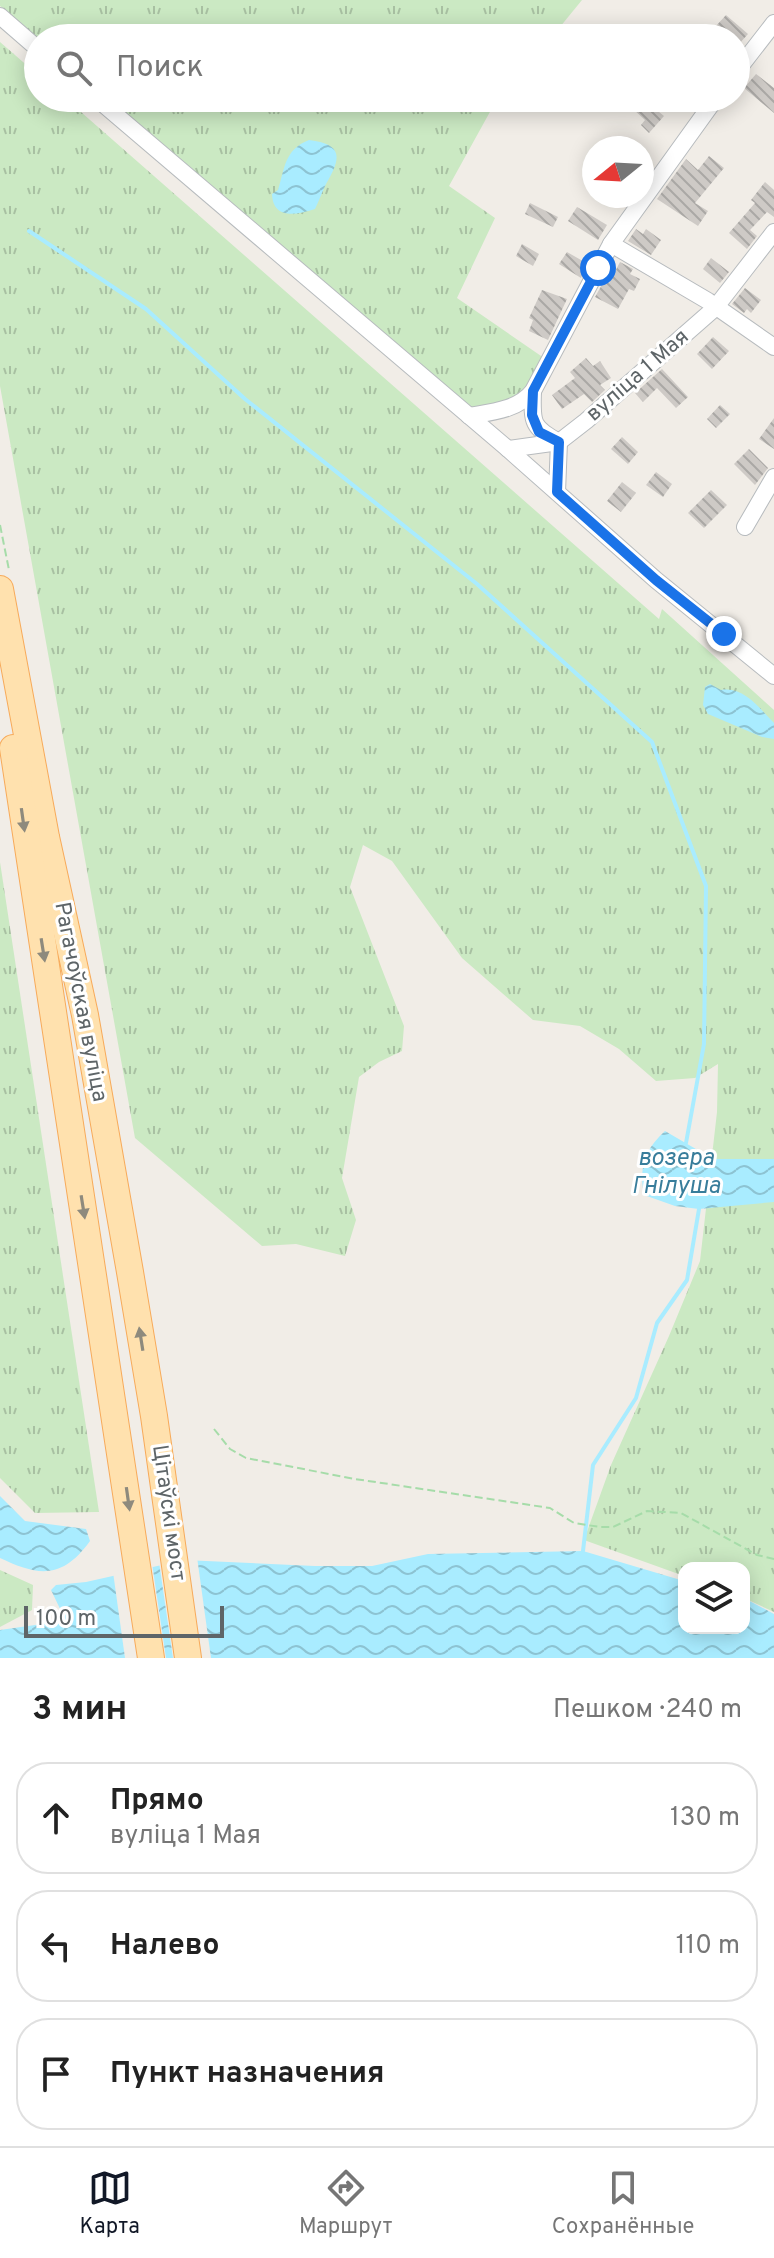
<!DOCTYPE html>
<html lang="ru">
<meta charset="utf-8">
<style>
:root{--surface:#fff;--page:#f6f6f6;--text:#222;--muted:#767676;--line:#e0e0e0;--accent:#111827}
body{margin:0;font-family:Overpass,sans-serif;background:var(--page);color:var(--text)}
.controls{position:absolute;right:24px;bottom:24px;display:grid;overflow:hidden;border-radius:16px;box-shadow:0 4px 20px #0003}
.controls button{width:72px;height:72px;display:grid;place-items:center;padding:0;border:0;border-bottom:2px solid var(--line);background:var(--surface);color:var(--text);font:40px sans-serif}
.compass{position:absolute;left:582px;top:136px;width:72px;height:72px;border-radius:50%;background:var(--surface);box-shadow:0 4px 20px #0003;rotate:252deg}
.scale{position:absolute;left:24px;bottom:20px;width:200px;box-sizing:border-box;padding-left:8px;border:4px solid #5e6568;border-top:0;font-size:22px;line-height:28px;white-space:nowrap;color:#5e6568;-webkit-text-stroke:6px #fff;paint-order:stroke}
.stop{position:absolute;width:24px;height:24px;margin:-18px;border:6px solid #1a73e8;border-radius:50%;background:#fff}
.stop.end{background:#1a73e8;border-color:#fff;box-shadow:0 2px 8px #0008}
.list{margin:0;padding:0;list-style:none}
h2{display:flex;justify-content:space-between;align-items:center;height:104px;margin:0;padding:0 32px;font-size:34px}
h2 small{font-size:26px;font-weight:400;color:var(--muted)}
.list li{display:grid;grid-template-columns:52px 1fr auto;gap:24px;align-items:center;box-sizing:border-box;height:112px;margin:0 16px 16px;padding:0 16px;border:2px solid var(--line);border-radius:32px}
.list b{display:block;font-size:30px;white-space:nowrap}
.list p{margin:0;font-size:26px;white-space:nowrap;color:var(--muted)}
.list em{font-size:26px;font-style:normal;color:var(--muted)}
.icon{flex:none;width:44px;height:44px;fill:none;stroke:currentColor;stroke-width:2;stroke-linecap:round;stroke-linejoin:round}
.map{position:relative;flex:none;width:774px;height:1658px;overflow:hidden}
.search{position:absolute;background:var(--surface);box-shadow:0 4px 20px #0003;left:24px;right:24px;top:24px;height:88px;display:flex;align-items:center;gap:20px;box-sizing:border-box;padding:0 28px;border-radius:44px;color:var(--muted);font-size:30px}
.sheet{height:488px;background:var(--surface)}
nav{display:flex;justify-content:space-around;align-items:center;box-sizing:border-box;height:112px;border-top:2px solid var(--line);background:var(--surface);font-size:22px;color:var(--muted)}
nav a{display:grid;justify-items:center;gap:4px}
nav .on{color:var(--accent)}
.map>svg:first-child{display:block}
</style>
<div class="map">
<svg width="774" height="1658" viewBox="0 0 774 1658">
<defs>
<pattern id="grass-tufts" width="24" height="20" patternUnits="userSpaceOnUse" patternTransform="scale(2)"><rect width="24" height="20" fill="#cbe9c3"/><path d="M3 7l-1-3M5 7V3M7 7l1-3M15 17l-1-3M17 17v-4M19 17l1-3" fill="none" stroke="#a8c0a2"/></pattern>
<pattern id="water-waves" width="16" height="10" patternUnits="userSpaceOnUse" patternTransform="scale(2)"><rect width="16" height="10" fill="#a9ecff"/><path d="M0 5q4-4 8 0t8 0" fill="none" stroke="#8dc3d2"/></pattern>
<pattern id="building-back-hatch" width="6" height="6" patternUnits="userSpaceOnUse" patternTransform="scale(2)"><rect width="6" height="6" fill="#cecac6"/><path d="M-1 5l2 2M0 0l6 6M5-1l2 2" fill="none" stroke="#aaa8a5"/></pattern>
</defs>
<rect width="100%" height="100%" fill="#f1ede7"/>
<g fill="url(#grass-tufts)">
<path d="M 0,0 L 582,0 L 551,38 L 38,38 L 0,6 Z"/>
<path d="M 0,42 L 38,75 L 38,98 L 65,98 L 659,619 L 662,609 L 774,710 L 774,1612 L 744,1598 L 744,1568 L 684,1568 L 684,1576 L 584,1540 L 611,1465 L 669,1336 L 700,1261 L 717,1112 L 718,1064 L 695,1078 L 656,1081 L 619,1049 L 580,1026 L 533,1020 L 462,958 L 392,861 L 363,845 L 350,887 L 404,1026 L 402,1051 L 379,1062 L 359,1077 L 342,1178 L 356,1220 L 345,1256 L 296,1244 L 262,1246 L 135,1138 L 0,386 Z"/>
<path d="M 108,98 L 501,98 L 491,110 L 449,186 L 495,218 L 457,298 L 544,358 C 521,399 515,400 470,408 Z"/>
<path d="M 0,862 L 99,1512 L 35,1513 L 0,1478 Z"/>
<path d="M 0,1570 L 33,1585 L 32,1610 L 0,1627 Z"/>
</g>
<g fill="url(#water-waves)">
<path d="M 309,140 C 344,144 341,159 326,184 C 322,192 319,201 315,209 C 297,215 273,220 272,194 L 278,190 C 285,168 284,150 309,140 Z"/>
<path d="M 710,684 L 721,690 C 744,686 759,708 774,723 L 774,739 L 762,737 L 708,714 L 703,705 L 705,687 Z"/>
<path d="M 665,1131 L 713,1159 L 774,1159 L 774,1202 L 699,1209 L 675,1206 L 644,1195 C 639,1168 644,1150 665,1131 Z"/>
<path d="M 0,1496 L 25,1521 L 86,1529 L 90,1541 C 62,1580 38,1576 0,1558 Z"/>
<path d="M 583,1551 L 684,1581 L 684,1628 L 744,1628 L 744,1598 L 774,1614 L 774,1658 L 0,1658 L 0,1630 L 56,1622 L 63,1615 L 51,1590 L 56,1585 L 86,1582 L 184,1560 L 315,1566 L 372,1566 L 428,1554 Z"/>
</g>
<g fill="#f1ede7">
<path d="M 184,1556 L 197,1557 L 211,1658 L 173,1658 L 159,1562 Z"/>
<path d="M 152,1563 L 166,1658 L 125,1658 L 113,1572 Z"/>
</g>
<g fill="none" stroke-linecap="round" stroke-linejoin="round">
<g stroke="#a9ecff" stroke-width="4">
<path d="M 29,231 L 146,309 L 245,399 L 477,584 L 652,742 L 706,886 L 704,1044 L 686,1143"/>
<path d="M 583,1551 L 593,1465 L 636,1398 L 657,1323 L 687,1280 L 699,1209"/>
</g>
</g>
<g fill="url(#building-back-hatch)">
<path d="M 726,15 L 748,34 L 738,45 L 736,38 L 730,38 L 716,26 Z"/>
<path d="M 756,74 L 774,88 L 774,113 L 744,88 Z"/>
<path d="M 642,98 L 664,116 L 649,133 L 641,125 L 645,120 L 633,109 Z"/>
<path d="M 709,156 L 724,168 L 695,203 L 708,211 L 698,226 L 657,199 L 686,159 L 698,170 Z"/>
<path d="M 765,182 L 774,190 L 774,217 L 767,212 L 750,230 L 757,236 L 747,249 L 729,233 L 755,203 L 751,200 Z"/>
<path d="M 530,203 L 558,217 L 553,227 L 525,214 Z"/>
<path d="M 577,207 L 607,225 L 598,240 L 568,221 Z"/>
<path d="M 636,229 L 643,234 L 646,229 L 661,240 L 651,255 L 628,241 Z"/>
<path d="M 522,244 L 539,254 L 533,266 L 516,256 Z"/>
<path d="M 567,252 L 588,264 L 581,278 L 559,264 Z"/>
<path d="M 711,258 L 729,272 L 720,283 L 703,269 Z"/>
<path d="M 620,262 L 633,269 L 630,274 L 640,279 L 634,291 L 629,289 L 618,309 L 595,297 L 604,281 L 609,283 Z"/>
<path d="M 745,288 L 761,300 L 751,313 L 747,309 L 744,313 L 732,304 Z"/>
<path d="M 542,290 L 567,299 L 548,340 L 529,331 L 533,320 L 529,318 Z"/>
<path d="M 713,337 L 729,351 L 712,369 L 697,354 Z"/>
<path d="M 586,358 L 593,366 L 600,361 L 611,378 L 600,385 L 605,390 L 592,402 L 584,394 L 562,409 L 552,395 L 575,378 L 570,372 Z"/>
<path d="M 662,369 L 688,397 L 676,408 L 657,388 L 643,402 L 635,393 Z"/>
<path d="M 720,405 L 730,414 L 716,428 L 707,419 Z"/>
<path d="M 774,418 L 774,449 L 759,439 Z"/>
<path d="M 622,437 L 638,452 L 628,464 L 611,449 Z"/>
<path d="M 749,449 L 768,468 L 755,485 L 734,464 Z"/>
<path d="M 656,472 L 672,484 L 663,497 L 646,485 Z"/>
<path d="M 622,482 L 636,493 L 621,512 L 607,501 Z"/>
<path d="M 711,490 L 727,505 L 704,528 L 688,513 Z"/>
</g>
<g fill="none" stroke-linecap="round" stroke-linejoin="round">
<defs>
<g id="street">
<path d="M 0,16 L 38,49"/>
<path d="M 736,72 L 774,23"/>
<path d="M 96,98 L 508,449 L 656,580 L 774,676"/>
<path d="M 611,244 L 708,301 L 774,347"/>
<path d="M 533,391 C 532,422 531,427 559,442 L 557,492"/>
<path d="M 469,416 C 492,412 518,410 533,391 L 611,244 L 716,98"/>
<path d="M 508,449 L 559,442 L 586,421 L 715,308 L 774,232"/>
<path d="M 745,527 L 774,477"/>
</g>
<g id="primary">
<path d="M 0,589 L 46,837 L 85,1015 L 130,1272 L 154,1416 L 188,1658"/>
<path d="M 13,748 L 151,1658"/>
</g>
</defs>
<use href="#street" stroke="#b7bbbe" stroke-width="18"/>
<use href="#primary" stroke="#f7aa5a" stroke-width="28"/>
<g stroke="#a6dca9" stroke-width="2" stroke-dasharray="8 4" stroke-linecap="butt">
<path d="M 0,525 L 9,570"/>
<path d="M 214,1429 L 230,1449 L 246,1458 L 355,1479 L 550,1508 L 574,1523 L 600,1527 L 613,1527 L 647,1511 L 681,1513 L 757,1555 L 774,1559"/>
</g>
<use href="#street" stroke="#fff" stroke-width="16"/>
<use href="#primary" stroke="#ffe1ae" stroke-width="26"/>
</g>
<defs><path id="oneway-solid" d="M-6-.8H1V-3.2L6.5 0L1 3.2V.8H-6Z" transform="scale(2)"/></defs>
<g fill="#8e8a7d">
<use href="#oneway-solid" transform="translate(23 820) rotate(82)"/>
<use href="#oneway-solid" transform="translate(43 950) rotate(81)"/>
<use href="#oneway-solid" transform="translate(83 1207) rotate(81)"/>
<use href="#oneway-solid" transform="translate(141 1339) rotate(-99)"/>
<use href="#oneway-solid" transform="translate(128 1499) rotate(82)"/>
</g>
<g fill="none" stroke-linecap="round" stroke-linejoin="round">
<path stroke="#1a73e8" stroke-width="10" d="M 598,268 L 533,391 L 532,415 L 539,432 L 559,442 L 557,492 L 656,580 L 724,634"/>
</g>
<g text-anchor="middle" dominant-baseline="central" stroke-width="6" stroke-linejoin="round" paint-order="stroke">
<g font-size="22" fill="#5e6568" stroke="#fff">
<text transform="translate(638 376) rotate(-41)">вуліца 1 Мая</text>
<text transform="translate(80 1002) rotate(79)">Рагачоўская вуліца</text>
<text transform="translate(168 1513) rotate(82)">Цітаўскі мост</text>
</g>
<g font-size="24" font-style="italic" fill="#387d9b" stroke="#fff">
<text x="676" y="1159">возера<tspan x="676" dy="28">Гнілуша</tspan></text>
</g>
</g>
</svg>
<div class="controls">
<button><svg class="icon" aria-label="layers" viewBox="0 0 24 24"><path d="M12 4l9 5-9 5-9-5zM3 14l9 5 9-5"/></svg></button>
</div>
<svg class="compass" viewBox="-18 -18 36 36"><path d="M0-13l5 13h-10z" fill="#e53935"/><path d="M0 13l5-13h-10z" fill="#767676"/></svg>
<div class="scale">100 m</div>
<div class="stop" style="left:598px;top:268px"></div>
<div class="stop end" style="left:724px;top:634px"></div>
<div class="search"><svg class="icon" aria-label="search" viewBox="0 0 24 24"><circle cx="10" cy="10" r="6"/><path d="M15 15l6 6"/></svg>Поиск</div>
</div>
<section class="sheet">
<h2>3 мин<small>Пешком · 240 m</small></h2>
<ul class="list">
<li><svg class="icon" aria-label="ahead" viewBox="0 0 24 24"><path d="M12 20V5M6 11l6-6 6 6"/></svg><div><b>Прямо</b><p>вуліца 1 Мая</p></div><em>130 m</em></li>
<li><svg class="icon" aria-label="left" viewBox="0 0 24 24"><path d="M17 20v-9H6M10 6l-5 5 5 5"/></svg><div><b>Налево</b></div><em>110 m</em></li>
<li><svg class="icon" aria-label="arrive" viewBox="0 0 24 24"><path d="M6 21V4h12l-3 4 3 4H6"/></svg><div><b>Пункт назначения</b></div></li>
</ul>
</section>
<nav>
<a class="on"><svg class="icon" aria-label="map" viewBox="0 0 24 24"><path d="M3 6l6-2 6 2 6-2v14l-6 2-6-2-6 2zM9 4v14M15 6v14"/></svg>Карта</a>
<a><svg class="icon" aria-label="directions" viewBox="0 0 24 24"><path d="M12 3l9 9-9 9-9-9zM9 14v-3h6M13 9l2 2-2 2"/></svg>Маршрут</a>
<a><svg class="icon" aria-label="saved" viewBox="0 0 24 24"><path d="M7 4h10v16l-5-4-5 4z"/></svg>Сохранённые</a>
</nav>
